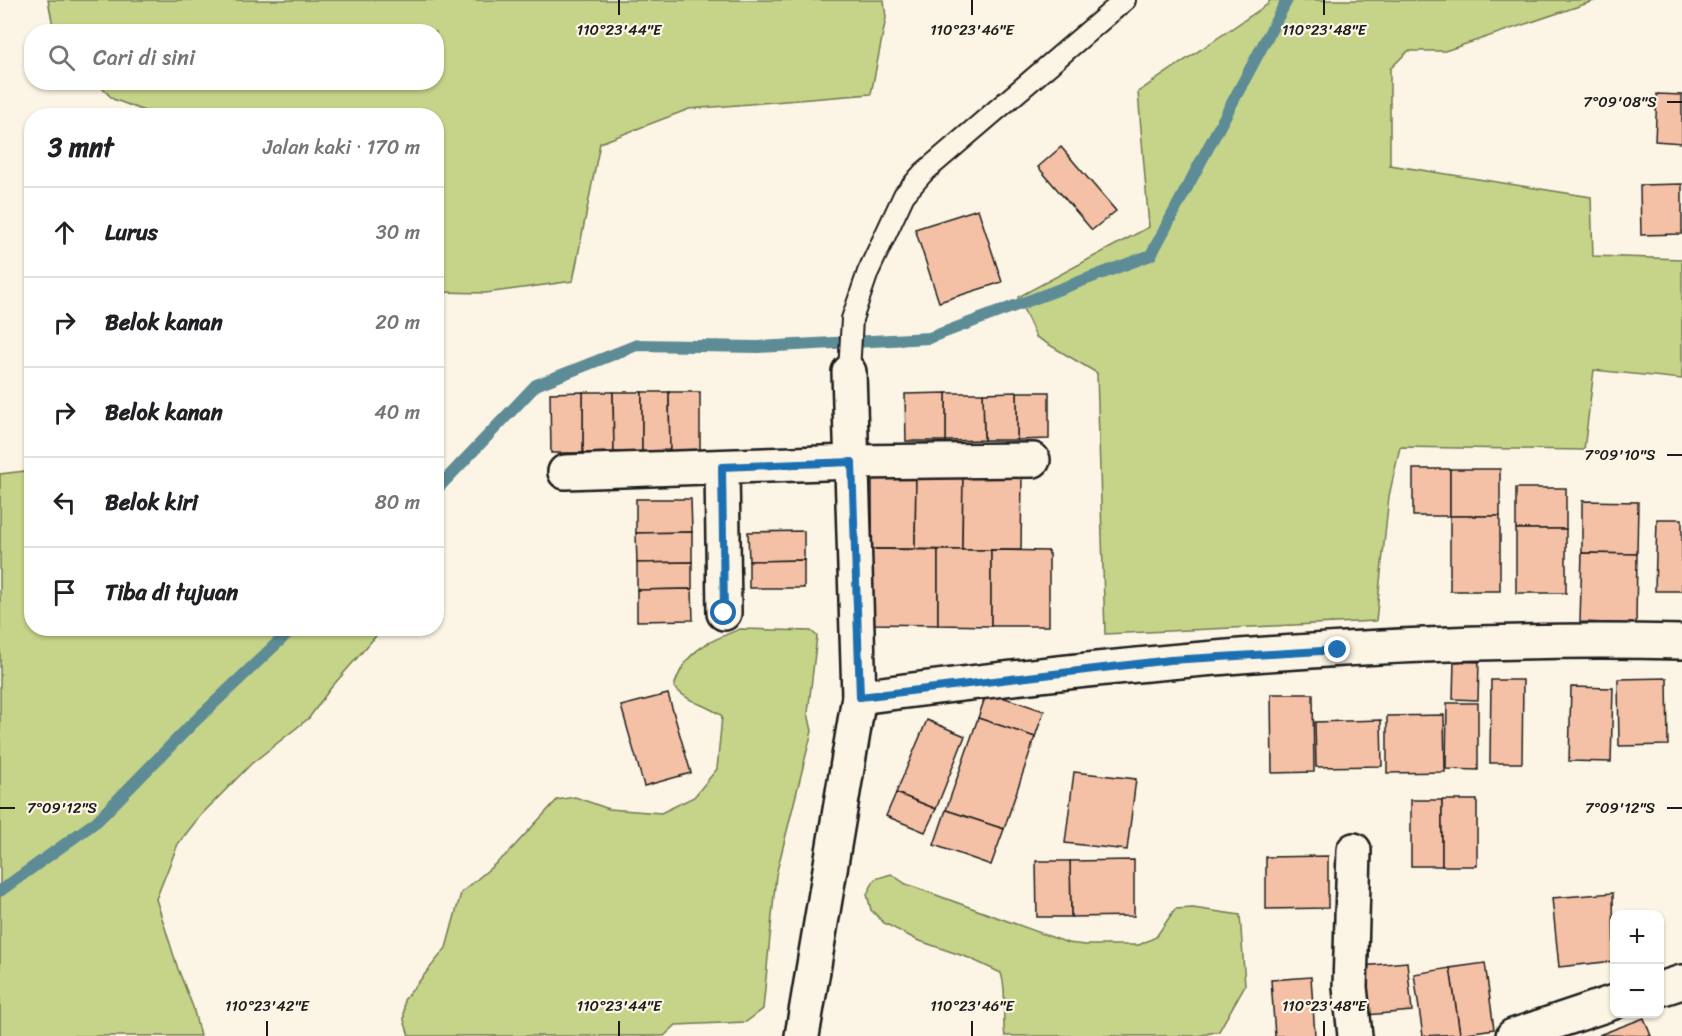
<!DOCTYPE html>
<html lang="id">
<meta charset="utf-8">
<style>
:root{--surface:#fff;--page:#f6f6f6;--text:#202124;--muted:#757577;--line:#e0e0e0}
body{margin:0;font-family:Sriracha,sans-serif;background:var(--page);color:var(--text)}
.controls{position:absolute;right:18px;bottom:18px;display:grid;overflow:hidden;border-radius:12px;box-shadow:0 2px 4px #0004}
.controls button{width:54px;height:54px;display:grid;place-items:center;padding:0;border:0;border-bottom:2px solid var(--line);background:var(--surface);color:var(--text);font:30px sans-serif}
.stop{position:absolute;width:18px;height:18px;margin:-14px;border:4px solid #1f6fb2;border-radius:50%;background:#fff}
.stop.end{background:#1f6fb2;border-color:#fff;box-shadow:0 2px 6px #0008}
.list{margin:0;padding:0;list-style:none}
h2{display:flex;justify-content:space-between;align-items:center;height:78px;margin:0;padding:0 24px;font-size:26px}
h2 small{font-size:20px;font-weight:400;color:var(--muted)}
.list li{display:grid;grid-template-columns:39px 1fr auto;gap:18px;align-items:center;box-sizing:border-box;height:90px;padding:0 24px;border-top:2px solid var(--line)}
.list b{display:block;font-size:22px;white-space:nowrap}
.list em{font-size:20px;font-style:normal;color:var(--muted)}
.icon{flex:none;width:33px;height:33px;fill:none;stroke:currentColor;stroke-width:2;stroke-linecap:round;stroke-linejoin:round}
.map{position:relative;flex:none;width:1682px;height:1036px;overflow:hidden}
.search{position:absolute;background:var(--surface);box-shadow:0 2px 4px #0004;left:24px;top:24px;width:420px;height:66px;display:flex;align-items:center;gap:15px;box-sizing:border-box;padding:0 21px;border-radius:24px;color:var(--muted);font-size:22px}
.panel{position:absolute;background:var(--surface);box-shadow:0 2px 4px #0004;left:24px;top:108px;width:420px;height:528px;border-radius:24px}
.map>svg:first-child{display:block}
</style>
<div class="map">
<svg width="1682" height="1036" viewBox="0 0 1682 1036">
<rect width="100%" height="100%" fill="#fcf5e5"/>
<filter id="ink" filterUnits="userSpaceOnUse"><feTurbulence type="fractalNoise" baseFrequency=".0167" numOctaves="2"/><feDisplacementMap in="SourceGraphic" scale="12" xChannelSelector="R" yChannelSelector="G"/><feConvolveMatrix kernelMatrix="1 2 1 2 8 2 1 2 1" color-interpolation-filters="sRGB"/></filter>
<g filter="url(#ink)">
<g fill="#c5d488" stroke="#707852" stroke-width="1.5">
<path d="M 48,0 L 884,0 L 886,18 L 871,94 L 689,109 L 600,143 L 573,281 L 486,293 L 437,292 L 436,116 L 155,115 L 113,99 L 97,83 L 436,82 L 436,32 L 54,31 Z"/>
<path d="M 1270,0 L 1597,0 L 1445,51 L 1408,51 L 1390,69 L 1390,165 L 1591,197 L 1593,256 L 1682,259 L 1682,379 L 1594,370 L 1584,450 L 1400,447 L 1389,496 L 1376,621 L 1105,634 L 1097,373 L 1036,337 L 1018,297 L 1149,227 L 1138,92 L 1268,4 Z"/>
<path d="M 31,466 L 32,628 L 382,629 L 330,689 L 309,718 L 251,764 L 200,816 L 178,844 L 156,899 L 178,969 L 193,1007 L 200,1036 L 0,1036 L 0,474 L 25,471 Z"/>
<path d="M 740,629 L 811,631 L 817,636 L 808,713 L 812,731 L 776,875 L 763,1009 L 746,1022 L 676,1025 L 664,1036 L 409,1036 L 404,1020 L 404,1000 L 446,948 L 461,893 L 507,854 L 557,800 L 575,797 L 609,809 L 661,813 L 694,797 L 717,769 L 722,716 C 704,703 690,704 674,687 C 685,650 706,643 740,629 Z"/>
<path d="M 891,874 L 906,884 L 1068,943 L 1085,945 L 1139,945 L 1156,937 L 1175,909 L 1193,908 L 1240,915 L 1245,985 L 1219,1031 L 1198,1036 L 1005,1036 C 1001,1014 1008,995 1001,973 L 969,958 L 917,940 L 884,923 L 871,910 L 867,894 L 875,879 Z"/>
</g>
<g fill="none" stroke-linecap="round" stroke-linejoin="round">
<g stroke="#5d8b96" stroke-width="12">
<path d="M 436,490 L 536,385 L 637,345 L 758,347 L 929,338 L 1151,255 L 1287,0"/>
<path d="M 0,891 L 97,821 L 190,726 L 293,628"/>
</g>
</g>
<g fill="#f5c1a6" stroke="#1c1c1c" stroke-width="1.5">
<path d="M 1657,94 L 1682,95 L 1682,143 L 1655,141 Z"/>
<path d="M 1061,147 L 1116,211 L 1092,230 L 1038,167 Z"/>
<path d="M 1682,184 L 1682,234 L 1641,235 L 1640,185 Z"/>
<path d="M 978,209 L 1002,282 L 939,302 L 915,229 Z"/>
<path d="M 583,392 L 613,392 L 614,452 L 583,453 Z"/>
<path d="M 583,392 L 583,453 L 551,453 L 550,393 Z"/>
<path d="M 613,392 L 642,392 L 642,452 L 614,452 Z"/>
<path d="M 642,392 L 669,392 L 670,452 L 642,452 Z"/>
<path d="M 669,392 L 700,392 L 700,452 L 670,452 Z"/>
<path d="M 1017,392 L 1049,392 L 1049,439 L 1017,440 Z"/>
<path d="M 1017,392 L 1017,440 L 984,440 L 983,393 Z"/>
<path d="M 946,393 L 983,393 L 984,440 L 946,441 Z"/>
<path d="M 946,393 L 946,441 L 906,441 L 905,394 Z"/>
<rect x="1413" y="469" width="37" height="47"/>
<rect x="1450" y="469" width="50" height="47"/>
<path d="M 872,474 L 916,474 L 915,549 L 872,549 Z"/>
<path d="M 916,474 L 963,474 L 962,550 L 915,549 Z"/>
<path d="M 963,474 L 1022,474 L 1021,550 L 962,550 Z"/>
<rect x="1516" y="488" width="50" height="41"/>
<path d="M 636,499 L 691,499 L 692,532 L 636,533 Z"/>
<path d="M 1582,501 L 1638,502 L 1637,554 L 1582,553 Z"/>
<rect x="1450" y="516" width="50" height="75"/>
<path d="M 1657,519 L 1682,519 L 1682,591 L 1655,591 Z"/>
<rect x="1516" y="529" width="50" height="64"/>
<path d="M 804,531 L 804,560 L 749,561 L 748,532 Z"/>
<path d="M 692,532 L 692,562 L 637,563 L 636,533 Z"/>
<path d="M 872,549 L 938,550 L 938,625 L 871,624 Z"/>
<path d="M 938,550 L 991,550 L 991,626 L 938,625 Z"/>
<path d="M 991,550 L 1049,551 L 1049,626 L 991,626 Z"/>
<path d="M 1582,553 L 1637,554 L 1636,624 L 1580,622 Z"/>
<path d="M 804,560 L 804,588 L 749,588 L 749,561 Z"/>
<path d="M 692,562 L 692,589 L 637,590 L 637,563 Z"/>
<path d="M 692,589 L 693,620 L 637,621 L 637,590 Z"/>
<path d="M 1454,661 L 1479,662 L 1478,700 L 1453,699 Z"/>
<path d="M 1667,678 L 1668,745 L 1619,746 L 1618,679 Z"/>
<path d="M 1491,680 L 1523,680 L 1522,763 L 1490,763 Z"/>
<path d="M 1571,687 L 1613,688 L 1611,762 L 1569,761 Z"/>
<path d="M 987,692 L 1044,711 L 1035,737 L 978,718 Z"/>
<path d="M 668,694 L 691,773 L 644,786 L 621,706 Z"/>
<path d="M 1271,694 L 1313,694 L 1314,772 L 1272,773 Z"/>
<path d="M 1447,703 L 1478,703 L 1478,770 L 1446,769 Z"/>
<path d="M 1444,715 L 1445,772 L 1387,773 L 1387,716 Z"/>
<path d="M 978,718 L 1035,737 L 1004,829 L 946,810 Z"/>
<path d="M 927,720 L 965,736 L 936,809 L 896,793 Z"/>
<path d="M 1381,720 L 1382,766 L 1316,767 L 1315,722 Z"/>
<path d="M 1074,772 L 1136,779 L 1127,850 L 1065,843 Z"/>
<path d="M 896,793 L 936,809 L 925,832 L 886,816 Z"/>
<rect x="1411" y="800" width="31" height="66"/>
<rect x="1442" y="800" width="35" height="66"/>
<path d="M 946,810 L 1004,829 L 991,865 L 934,845 Z"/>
<path d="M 1328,856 L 1328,908 L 1266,909 L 1266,857 Z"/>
<path d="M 1134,860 L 1134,916 L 1071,917 L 1070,861 Z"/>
<path d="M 1036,861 L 1070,861 L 1071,917 L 1037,917 Z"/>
<path d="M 1613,893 L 1614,961 L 1559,967 L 1552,898 Z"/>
<path d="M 1407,962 L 1412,1011 L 1366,1015 L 1362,966 Z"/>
<path d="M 1485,963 L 1494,1029 L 1460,1034 L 1450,968 Z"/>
<path d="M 1450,968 L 1460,1034 L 1423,1036 L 1414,974 Z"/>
<path d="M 1311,977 L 1315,1036 L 1275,1036 L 1271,980 Z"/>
<path d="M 1644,1018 L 1651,1036 L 1599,1035 Z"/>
</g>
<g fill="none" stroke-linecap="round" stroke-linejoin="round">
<defs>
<path id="service" d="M 849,372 L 852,319 L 868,272 L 904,195 L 923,173 L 1125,0"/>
<g id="minor">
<path d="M 722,467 L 724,613"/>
<path d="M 565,472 L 852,462 L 1033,460"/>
<path d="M 859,697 C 1132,661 1407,636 1682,642"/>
<path d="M 1354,850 L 1350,987 L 1355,1036"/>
<path d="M 1660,989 L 1682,982"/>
<path d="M 802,1036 L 859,697 L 849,372"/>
<path d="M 1513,1036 L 1614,1002"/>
</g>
</defs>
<use href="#service" stroke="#1c1c1c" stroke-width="24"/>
<use href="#minor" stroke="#1c1c1c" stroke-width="38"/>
<use href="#service" stroke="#fcf5e5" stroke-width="20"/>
<use href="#minor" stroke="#fcf5e5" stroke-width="33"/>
</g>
</g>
<g fill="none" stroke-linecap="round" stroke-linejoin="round" filter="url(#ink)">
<path stroke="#1f6fb2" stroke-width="8" d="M 724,613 L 722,467 L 852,462 L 860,697 L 1170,660 L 1338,650"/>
</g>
<path fill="none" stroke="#1c1c1c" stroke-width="2" d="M 619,0 L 619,15M 972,0 L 972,15M 1324,0 L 1324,15M 1667,102 L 1682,102M 1667,455 L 1682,455M 0,808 L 15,808M 1667,808 L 1682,808M 267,1021 L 267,1036M 619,1021 L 619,1036M 972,1021 L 972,1036M 1324,1021 L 1324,1036"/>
<g font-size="15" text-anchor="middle" fill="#1c1c1c" stroke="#fcf5e5" stroke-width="4.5" stroke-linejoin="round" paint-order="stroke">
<text x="619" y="35">110°23'44"E</text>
<text x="972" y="35">110°23'46"E</text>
<text x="1324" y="35">110°23'48"E</text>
<text x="1620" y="107">7°09'08"S</text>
<text x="1620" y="460">7°09'10"S</text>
<text x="62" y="813">7°09'12"S</text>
<text x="1620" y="813">7°09'12"S</text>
<text x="267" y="1011">110°23'42"E</text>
<text x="619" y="1011">110°23'44"E</text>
<text x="972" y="1011">110°23'46"E</text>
<text x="1324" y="1011">110°23'48"E</text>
</g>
</svg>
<div class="controls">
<button>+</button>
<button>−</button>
</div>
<div class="stop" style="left:724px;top:613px"></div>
<div class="stop end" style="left:1338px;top:650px"></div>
<div class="search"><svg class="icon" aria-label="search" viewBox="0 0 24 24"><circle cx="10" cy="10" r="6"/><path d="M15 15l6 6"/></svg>Cari di sini</div>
<section class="panel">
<h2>3 mnt<small>Jalan kaki · 170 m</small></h2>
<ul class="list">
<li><svg class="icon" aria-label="ahead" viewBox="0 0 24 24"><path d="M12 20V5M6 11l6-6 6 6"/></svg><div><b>Lurus</b></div><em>30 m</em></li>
<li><svg class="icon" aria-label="right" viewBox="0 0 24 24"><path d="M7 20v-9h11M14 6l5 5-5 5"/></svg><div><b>Belok kanan</b></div><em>20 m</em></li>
<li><svg class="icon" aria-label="right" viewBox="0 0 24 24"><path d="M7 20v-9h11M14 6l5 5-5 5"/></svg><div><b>Belok kanan</b></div><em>40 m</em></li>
<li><svg class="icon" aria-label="left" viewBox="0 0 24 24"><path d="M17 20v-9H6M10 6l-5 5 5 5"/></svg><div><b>Belok kiri</b></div><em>80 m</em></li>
<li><svg class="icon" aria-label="arrive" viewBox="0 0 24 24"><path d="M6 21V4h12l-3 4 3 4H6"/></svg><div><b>Tiba di tujuan</b></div></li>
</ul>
</section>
</div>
